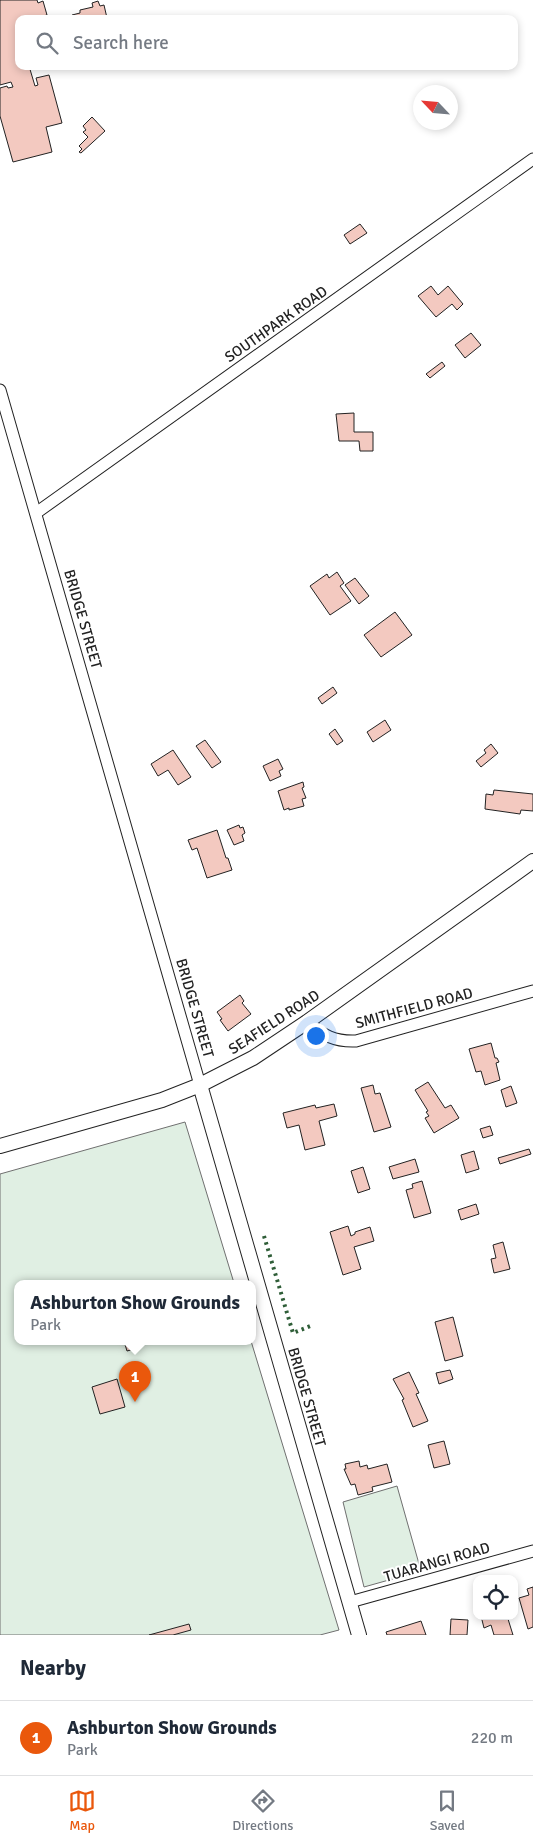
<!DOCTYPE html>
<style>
:root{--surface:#fff;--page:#f6f6f7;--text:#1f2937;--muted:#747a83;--line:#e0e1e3;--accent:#ea580c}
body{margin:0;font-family:Signika,sans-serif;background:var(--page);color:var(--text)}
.controls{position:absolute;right:15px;bottom:15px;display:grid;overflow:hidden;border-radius:10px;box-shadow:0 2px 8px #0003}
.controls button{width:45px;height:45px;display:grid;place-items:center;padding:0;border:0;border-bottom:1px solid var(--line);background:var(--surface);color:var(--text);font:25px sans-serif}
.compass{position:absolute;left:413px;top:85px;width:45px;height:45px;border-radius:50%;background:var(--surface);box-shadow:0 2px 8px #0003;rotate:296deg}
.you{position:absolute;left:315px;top:1035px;width:18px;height:18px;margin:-12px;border:4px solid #fff;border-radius:50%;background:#1a73e8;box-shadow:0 0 0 8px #1a73e833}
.badge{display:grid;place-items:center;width:32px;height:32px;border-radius:50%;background:var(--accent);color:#fff;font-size:16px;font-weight:700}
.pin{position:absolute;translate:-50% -41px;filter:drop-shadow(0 1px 2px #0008)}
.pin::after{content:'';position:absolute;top:26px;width:18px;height:15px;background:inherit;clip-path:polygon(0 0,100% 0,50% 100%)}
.popup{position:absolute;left:14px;top:1280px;width:242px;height:65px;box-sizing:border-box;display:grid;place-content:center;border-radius:10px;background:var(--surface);filter:drop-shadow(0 1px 4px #0005);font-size:16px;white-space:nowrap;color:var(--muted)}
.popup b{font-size:19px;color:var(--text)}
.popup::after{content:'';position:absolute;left:50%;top:100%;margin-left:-10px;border:10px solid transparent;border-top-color:var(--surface)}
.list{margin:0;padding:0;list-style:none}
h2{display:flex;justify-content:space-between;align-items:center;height:65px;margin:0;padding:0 20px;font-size:21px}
h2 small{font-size:16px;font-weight:400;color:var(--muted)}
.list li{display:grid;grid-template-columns:32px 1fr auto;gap:15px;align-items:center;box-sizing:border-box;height:75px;padding:0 20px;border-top:1px solid var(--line)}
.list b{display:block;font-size:19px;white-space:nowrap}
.list p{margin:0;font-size:16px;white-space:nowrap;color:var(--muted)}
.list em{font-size:16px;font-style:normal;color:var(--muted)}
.icon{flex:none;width:28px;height:28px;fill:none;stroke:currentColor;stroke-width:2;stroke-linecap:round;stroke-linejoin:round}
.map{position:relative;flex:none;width:533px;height:1635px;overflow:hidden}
.search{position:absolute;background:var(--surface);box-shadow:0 2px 8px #0003;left:15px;right:15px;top:15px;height:55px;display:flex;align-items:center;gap:12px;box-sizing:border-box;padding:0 18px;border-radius:10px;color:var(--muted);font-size:19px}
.sheet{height:140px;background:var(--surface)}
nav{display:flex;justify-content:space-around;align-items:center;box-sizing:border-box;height:70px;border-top:1px solid var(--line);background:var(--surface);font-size:14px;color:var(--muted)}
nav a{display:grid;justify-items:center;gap:2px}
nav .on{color:var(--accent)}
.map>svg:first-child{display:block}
</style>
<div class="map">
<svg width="533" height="1635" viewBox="0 0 533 1635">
<rect width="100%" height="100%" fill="#fff"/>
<g fill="#e0efe3" stroke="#6f6f6f">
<path d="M 185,1122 L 234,1283 L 18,1283 L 18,1341 L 251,1341 L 339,1630 L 320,1635 L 0,1635 L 0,1174 Z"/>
<path d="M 397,1486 L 421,1571 L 364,1587 L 343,1502 Z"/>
</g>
<g fill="#f3c9c0" stroke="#222">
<path d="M 0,0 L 37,0 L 38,3 L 43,1 L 47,15 L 43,16 L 44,19 L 19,19 L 19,66 L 29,66 L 35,86 L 38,85 L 36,78 L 49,75 L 62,123 L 46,127 L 52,152 L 13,162 L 0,116 L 0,88 L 7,86 L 8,88 L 13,87 L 11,82 L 0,85 Z"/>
<path d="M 98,1 L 100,6 L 104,5 L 107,18 L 73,19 L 72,15 L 80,13 L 80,10 L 93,7 L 92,3 Z"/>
<path d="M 92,117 L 105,131 L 81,153 L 79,152 L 82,149 L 79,146 L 88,137 L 83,132 L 86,130 L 83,126 Z"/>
<path d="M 360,224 L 367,233 L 350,244 L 344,235 Z"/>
<path d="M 431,286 L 438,295 L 448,286 L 463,304 L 457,310 L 452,304 L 436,317 L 418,296 Z"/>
<path d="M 471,333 L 481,345 L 465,358 L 455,345 Z"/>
<path d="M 442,362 L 445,366 L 430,378 L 426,374 Z"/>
<path d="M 354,413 L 354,432 L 373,432 L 373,451 L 360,451 L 359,441 L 339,441 L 336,414 Z"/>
<path d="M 337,572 L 344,583 L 340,586 L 351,601 L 330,615 L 310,586 L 327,574 L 329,578 Z"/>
<path d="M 355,578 L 369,596 L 359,604 L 345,585 Z"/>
<path d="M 395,612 L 412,635 L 381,657 L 364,635 Z"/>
<path d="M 333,687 L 337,693 L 322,704 L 318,698 Z"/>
<path d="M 385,720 L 391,730 L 373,742 L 367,732 Z"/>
<path d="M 335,729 L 343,741 L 337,745 L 329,734 Z"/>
<path d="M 205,740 L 221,762 L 212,768 L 196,746 Z"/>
<path d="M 491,744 L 498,753 L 481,767 L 476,761 L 486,753 L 484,750 Z"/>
<path d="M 173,750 L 191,777 L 178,785 L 168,770 L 158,776 L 151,764 Z"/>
<path d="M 278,759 L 283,769 L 279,771 L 281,776 L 270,781 L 263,766 Z"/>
<path d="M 303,782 L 304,787 L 302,788 L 306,798 L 302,799 L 304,806 L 289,810 L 289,808 L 284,810 L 278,791 Z"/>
<path d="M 494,790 L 533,794 L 533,811 L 521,810 L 520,814 L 485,809 L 486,794 L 493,795 Z"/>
<path d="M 239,825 L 240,828 L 243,827 L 245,833 L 242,835 L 244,841 L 234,845 L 227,830 Z"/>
<path d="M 217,830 L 226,858 L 228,858 L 232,870 L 207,878 L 197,848 L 192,850 L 188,840 Z"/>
<path d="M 240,995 L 244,1001 L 242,1003 L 251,1014 L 228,1031 L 220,1020 L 222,1019 L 217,1012 Z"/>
<path d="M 491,1043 L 495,1058 L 497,1058 L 499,1062 L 496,1063 L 500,1080 L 485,1085 L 481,1071 L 476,1072 L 469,1049 Z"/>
<path d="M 428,1082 L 445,1108 L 451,1105 L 459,1118 L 434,1133 L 425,1118 L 429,1116 L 426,1112 L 428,1111 L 415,1090 Z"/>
<path d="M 373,1085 L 375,1094 L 380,1093 L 391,1127 L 374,1132 L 361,1088 Z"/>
<path d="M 511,1086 L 517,1103 L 506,1107 L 501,1090 Z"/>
<path d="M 334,1104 L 337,1116 L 319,1121 L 325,1145 L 305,1150 L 299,1125 L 287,1128 L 283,1113 L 315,1105 L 316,1108 Z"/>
<path d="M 490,1126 L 493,1135 L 483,1138 L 480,1129 Z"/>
<path d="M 529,1149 L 531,1154 L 500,1164 L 498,1158 Z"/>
<path d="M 474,1151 L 479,1169 L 466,1173 L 461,1155 Z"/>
<path d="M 415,1159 L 419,1172 L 393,1179 L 389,1167 Z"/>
<path d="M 363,1167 L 370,1189 L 358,1193 L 351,1171 Z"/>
<path d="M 422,1181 L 431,1213 L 414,1218 L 406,1190 L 413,1188 L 412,1184 Z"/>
<path d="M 476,1204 L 479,1214 L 461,1220 L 458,1210 Z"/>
<path d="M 348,1226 L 351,1236 L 355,1234 L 355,1232 L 370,1227 L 374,1241 L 354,1247 L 361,1269 L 343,1275 L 330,1232 Z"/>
<path d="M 503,1242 L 510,1269 L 494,1273 L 491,1259 L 496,1258 L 493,1245 Z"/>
<path d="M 453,1317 L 463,1356 L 445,1361 L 435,1322 Z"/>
<path d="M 124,1341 L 140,1341 L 142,1347 L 127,1351 Z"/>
<path d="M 450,1370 L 453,1379 L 439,1384 L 436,1373 Z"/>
<path d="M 409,1372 L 419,1393 L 416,1394 L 428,1421 L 413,1427 L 402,1400 L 404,1399 L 393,1379 Z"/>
<path d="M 117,1379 L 125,1407 L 100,1414 L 92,1387 Z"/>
<path d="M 444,1441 L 450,1464 L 434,1468 L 428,1445 Z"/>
<path d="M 359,1461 L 360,1467 L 367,1465 L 368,1469 L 387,1464 L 392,1482 L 372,1487 L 373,1491 L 358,1495 L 355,1484 L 351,1485 L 344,1469 L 346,1469 L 345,1464 Z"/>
<path d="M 533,1587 L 533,1627 L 528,1629 L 519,1598 L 529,1595 L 527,1589 Z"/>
<path d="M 481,1616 L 510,1616 L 511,1618 L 508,1619 L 513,1635 L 494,1635 L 491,1625 L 484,1628 Z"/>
<path d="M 451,1619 L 468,1620 L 467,1635 L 450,1635 Z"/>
<path d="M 421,1621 L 426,1635 L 387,1635 L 386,1632 Z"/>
<path d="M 189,1624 L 191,1630 L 173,1635 L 149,1635 Z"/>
</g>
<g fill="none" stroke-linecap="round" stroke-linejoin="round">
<defs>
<g id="minor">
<path d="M 0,390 L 200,1085"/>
<path d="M 36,513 L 533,159"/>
<path d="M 307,1022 C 322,1035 335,1042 356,1041 L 533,991"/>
<path d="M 350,1602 L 533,1551"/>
</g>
<g id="tertiary">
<path d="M 200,1085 L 359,1635"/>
<path d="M 0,1146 L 162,1100 L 200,1085 L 253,1058 L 307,1022 L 533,861"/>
</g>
</defs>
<use href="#minor" stroke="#222" stroke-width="13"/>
<use href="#tertiary" stroke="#222" stroke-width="16"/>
<use href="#minor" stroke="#fff" stroke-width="11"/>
<use href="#tertiary" stroke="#fff" stroke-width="14"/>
<path stroke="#2f5e38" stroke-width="4" stroke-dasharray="2.5 4" stroke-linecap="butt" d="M 264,1236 L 293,1333 L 313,1325"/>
</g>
<g text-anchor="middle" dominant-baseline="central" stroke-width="4" stroke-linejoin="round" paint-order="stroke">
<g font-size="15" fill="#222" stroke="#fff">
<text transform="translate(276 324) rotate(-35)">SOUTHPARK ROAD</text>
<text transform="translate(83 619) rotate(74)">BRIDGE STREET</text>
<text transform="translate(195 1008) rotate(74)">BRIDGE STREET</text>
<text transform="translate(414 1008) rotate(-15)">SMITHFIELD ROAD</text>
<text transform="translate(274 1022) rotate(-33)">SEAFIELD ROAD</text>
<text transform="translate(307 1397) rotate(74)">BRIDGE STREET</text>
<text transform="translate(437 1562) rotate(-16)">TUARANGI ROAD</text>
</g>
</g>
</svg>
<div class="controls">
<button><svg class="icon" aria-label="locate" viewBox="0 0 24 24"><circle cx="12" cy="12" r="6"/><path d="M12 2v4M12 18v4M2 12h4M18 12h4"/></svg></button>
</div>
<svg class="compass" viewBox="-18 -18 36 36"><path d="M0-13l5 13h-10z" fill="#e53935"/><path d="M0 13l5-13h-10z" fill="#747a83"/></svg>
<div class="you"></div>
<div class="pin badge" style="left:135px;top:1402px">1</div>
<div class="popup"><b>Ashburton Show Grounds</b>Park</div>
<div class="search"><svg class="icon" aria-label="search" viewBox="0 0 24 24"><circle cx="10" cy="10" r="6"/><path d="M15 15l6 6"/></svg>Search here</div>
</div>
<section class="sheet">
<h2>Nearby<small></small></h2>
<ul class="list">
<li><span class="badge">1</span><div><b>Ashburton Show Grounds</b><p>Park</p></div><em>220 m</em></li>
</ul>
</section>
<nav>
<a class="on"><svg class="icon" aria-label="map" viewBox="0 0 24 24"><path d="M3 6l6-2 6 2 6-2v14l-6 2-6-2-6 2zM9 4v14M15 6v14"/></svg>Map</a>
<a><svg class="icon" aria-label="directions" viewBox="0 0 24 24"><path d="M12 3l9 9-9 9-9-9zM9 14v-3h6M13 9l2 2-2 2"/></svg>Directions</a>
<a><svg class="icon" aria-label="saved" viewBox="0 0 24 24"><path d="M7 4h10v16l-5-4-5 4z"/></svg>Saved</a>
</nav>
